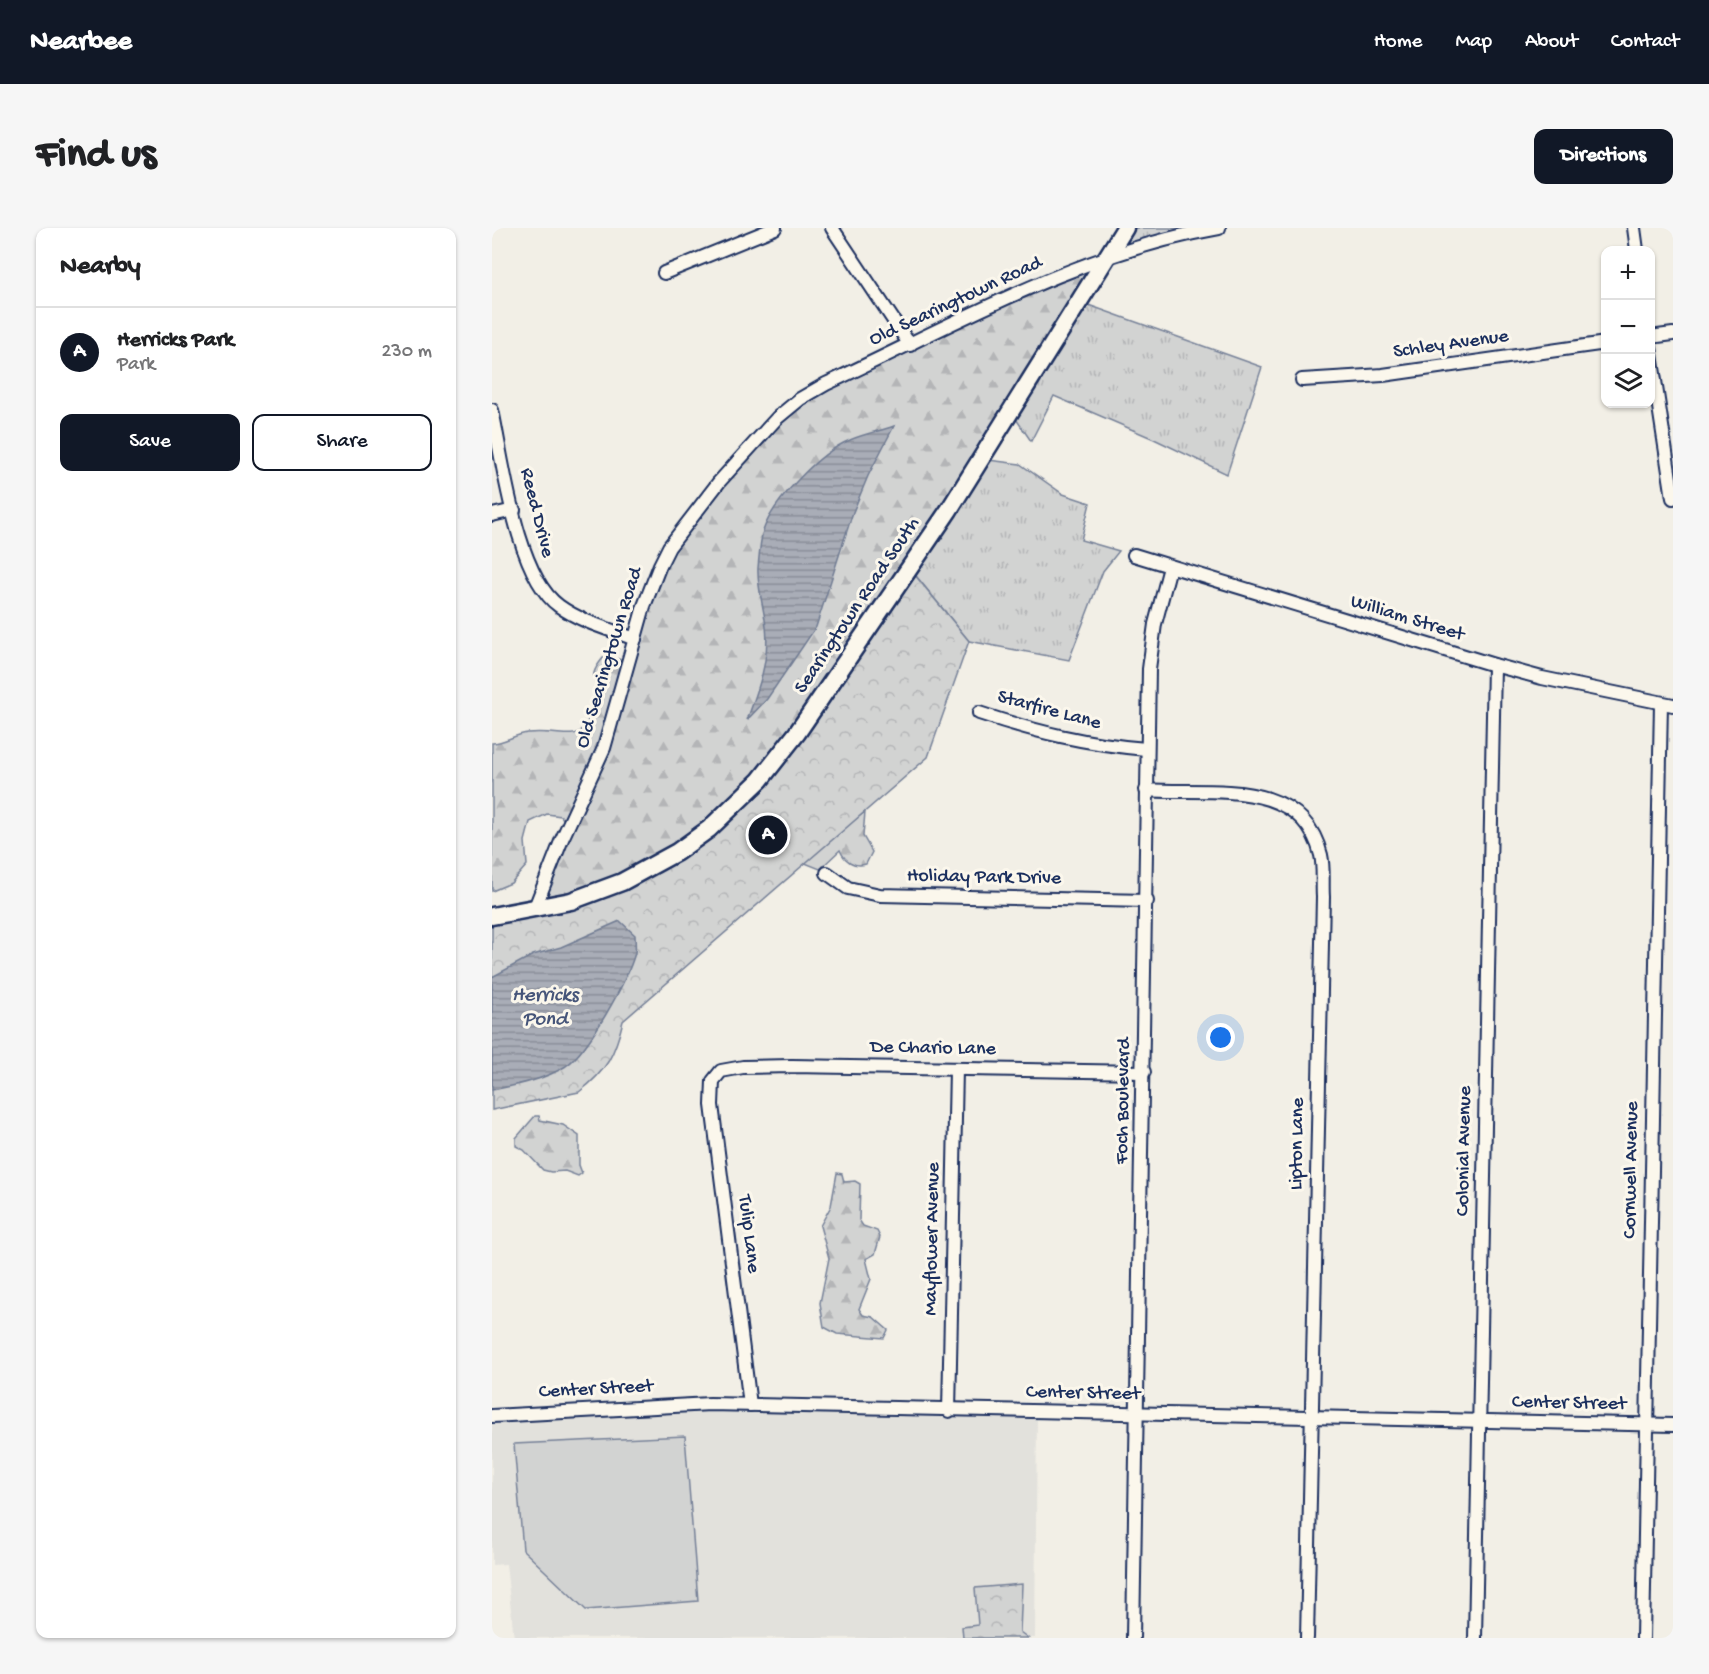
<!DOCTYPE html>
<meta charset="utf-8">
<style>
:root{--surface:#fff;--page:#f6f6f6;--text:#202124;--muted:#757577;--line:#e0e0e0;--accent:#111827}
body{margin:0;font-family:"Gochi Hand",sans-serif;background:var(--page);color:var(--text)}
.controls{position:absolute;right:18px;top:18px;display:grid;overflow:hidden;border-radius:12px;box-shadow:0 2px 4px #0004}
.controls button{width:54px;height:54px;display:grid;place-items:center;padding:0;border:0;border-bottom:2px solid var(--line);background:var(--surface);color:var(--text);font:30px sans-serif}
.you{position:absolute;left:729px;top:810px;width:21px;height:21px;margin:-15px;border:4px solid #fff;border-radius:50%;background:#1a73e8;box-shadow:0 0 0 9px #1a73e833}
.badge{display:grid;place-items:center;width:39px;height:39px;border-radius:50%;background:var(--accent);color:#fff;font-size:20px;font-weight:700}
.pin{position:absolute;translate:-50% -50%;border:3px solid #fff;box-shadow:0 2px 6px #0006}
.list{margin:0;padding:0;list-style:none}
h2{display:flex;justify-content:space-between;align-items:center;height:78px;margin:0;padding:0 24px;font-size:26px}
h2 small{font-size:20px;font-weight:400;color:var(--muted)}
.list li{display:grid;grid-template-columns:39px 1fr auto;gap:18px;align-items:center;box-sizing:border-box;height:90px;padding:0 24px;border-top:2px solid var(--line)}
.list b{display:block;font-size:22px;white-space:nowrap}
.list p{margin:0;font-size:20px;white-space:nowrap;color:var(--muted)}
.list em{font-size:20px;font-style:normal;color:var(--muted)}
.actions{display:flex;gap:12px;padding:18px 24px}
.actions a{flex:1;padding:14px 0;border:2px solid var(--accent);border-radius:12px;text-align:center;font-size:21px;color:var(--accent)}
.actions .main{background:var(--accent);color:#fff}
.icon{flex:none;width:33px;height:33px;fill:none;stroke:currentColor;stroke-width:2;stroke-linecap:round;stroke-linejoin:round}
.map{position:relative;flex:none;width:1181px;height:1410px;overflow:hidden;border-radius:12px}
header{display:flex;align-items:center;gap:36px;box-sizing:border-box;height:84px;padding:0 30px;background:var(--accent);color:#fff}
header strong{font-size:28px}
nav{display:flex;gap:33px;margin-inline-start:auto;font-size:21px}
.intro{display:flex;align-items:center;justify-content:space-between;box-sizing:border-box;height:144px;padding:0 36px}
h1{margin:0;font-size:42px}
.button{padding:15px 27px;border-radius:12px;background:var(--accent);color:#fff;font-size:21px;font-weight:700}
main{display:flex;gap:36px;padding:0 36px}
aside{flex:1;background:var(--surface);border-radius:12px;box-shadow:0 2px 4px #0004}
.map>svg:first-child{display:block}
</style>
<header>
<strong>Nearbee</strong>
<nav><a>Home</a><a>Map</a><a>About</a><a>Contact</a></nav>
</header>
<div class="intro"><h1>Find us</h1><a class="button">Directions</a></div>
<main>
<aside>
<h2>Nearby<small></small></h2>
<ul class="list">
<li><span class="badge">A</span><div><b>Herricks Park</b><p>Park</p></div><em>230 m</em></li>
</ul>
<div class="actions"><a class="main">Save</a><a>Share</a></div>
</aside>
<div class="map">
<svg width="1181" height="1410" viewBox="0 0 1181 1410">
<defs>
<pattern id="grass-tufts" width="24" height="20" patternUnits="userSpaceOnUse" patternTransform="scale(1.5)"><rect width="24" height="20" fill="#d2d3d2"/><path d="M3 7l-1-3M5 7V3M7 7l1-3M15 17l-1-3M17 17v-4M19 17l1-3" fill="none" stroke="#b4b5b7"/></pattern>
<pattern id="forest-firs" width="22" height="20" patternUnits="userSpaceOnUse" patternTransform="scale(1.5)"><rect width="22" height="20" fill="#d2d3d2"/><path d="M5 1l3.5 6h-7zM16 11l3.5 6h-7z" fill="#b4b5b7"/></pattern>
<pattern id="park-crowns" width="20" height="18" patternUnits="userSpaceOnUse" patternTransform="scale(1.5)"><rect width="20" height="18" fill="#d2d3d2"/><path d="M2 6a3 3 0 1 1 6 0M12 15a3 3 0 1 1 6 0" fill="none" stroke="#b4b5b7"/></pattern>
<pattern id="water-rules" width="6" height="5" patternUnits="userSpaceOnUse" patternTransform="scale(1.5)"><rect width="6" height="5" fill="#a9adb7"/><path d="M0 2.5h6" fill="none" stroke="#898d98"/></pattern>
</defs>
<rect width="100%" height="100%" fill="#f2efe6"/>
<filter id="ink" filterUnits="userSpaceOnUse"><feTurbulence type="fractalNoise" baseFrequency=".0167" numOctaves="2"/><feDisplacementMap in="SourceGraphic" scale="12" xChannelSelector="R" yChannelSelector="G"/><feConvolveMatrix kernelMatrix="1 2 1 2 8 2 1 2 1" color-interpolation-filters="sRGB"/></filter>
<g filter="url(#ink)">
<path fill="#e2e1dc" d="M 167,1178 L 545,1185 L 543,1410 L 22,1410 L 14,1336 L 0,1337 L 0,1188 Z"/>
<g fill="url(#grass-tufts)" stroke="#768198" stroke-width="1.5">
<path d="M 635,0 L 720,0 L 619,25 Z"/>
<path d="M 588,74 L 770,139 L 735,246 L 662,211 L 562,168 L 539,213 L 522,188 Z"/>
<path d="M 496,232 L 528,236 L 571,266 L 598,275 L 589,312 L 627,323 L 611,343 L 577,432 L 477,413 L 420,343 Z"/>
</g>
<g fill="url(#forest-firs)" stroke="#768198" stroke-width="1.5">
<path d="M 615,29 L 305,505 L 185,624 L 42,682 L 76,598 L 69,588 L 55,586 L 38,594 L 33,613 L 35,637 L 19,655 L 0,663 L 0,515 C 13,515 23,506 36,505 C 81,501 90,524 104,468 C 109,450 92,453 111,430 L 127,431 L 133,443 L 177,319 L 308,171 Z"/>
<path d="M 373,584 L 371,608 L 380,624 L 374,636 C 362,640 352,632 348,622 L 328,641 L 313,635 L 312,630 Z"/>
<path d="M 43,888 L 47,888 L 48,892 L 71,897 L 87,908 L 87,937 L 90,945 L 86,948 L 73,943 L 59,944 L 51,942 L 32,922 L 24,918 L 24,910 Z"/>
<path d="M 345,945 L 350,946 L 352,954 L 363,953 L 368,956 L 367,992 L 371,998 L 385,1003 L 388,1009 L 383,1026 L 374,1031 L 379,1051 L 367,1081 L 371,1087 L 381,1089 L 396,1102 L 392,1110 L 345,1106 L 332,1099 L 328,1075 L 337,1030 L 328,998 L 339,978 Z"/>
</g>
<g fill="url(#park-crowns)" stroke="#768198" stroke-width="1.5">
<path d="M 418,341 L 477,413 L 436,529 L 131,793 C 123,826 115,843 87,864 L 0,882 L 0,688 L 130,654 L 252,569 Z"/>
<path d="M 530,1356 L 528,1404 L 536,1410 L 471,1410 L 470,1399 L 486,1397 L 483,1360 Z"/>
</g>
<path fill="#d2d3d2" stroke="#768198" stroke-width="1.5" d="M 193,1208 L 206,1373 L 94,1382 L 31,1322 L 22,1216 Z"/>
<g fill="url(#water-rules)" stroke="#707b93" stroke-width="1.5">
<path d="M 402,198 L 376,248 L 361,284 L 324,399 L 275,471 L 255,492 C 266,462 278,431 274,399 C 272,379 265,360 266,340 C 267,329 268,314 271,303 C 281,273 328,224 358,212 C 372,206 388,203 402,198 Z"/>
<path d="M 128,693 L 143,707 C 143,712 144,719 143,725 C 135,753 97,822 74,838 C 52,852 25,857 0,862 L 0,749 L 41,727 L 69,719 Z"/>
</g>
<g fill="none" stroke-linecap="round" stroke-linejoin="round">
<defs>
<g id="street">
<path d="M 340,0 L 418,117"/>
<path d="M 1142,0 L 1145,22"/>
<path d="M 172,45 L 283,0"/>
<path d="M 1158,109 L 1181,106"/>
<path d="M 1158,120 L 1181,270"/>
<path d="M 810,152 L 891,147 L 1114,115"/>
<path d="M 0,182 C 11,233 24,347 67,378 C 89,394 117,401 143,411"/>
<path d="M 0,287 L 22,282"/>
<path d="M 642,327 L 1002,437 L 1050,450 L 1181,477"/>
<path d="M 487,485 C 544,504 594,516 654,521"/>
<path d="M 654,562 C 716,567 809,547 829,627 C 832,640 830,656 831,669 L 815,1410"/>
<path d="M 335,645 L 356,660 L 388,667 L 655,673"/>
<path d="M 42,682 L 70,611 L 112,520 L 152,378 L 168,337 L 177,319 L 227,254 L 285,190 L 308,171 L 334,156 C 461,97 587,24 727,0"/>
<path d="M 258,1177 L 220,877 L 221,853 L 229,843 L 251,839 L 300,838 L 652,844"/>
<path d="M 457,1183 L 464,841"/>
<path d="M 0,1188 L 218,1176 L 1181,1197"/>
<path d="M 641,1410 L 657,441 L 663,396 L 678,339"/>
<path d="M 983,1410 L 1002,437"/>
<path d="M 1151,1410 L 1169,475"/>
</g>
<path id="secondary" d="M 0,688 L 79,673 L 130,654 L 185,624 L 217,601 L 268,552 L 305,505 L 457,282 L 633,0"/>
</defs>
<use href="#street" stroke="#1b2f5e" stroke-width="16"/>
<use href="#secondary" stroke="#1b2f5e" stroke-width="21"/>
<use href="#street" stroke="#fbf7ec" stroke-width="12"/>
<use href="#secondary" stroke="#fbf7ec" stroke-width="16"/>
</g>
</g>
<g text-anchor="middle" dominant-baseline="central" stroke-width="6" stroke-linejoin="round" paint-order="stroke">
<g font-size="20" fill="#1b2f5e" stroke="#fbf7ec">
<text transform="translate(464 74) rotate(-25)">Old Searingtown Road</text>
<text transform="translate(959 117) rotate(-8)">Schley Avenue</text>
<text transform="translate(44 285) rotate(76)">Reed Drive</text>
<text transform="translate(366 378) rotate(-56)">Searingtown Road South</text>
<text transform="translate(915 391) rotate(17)">William Street</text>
<text transform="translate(118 430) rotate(-73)">Old Searingtown Road</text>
<text transform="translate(557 483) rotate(15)">Starfire Lane</text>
<text transform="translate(492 650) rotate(1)">Holiday Park Drive</text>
<text transform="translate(441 821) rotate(1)">De Chario Lane</text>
<text transform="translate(632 873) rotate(-89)">Foch Boulevard</text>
<text transform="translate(806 916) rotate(-89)">Lipton Lane</text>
<text transform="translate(973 923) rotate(-89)">Colonial Avenue</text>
<text transform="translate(1140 942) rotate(-89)">Cornwell Avenue</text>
<text transform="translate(256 1006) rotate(83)">Tulip Lane</text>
<text transform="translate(441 1011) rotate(-89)">Mayflower Avenue</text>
<text transform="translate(104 1162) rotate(-3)">Center Street</text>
<text transform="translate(591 1166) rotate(1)">Center Street</text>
<text transform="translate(1077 1176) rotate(1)">Center Street</text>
</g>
<g font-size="21" font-style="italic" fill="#465579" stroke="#fbf7ec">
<text x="53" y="768">Herricks<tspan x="53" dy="24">Pond</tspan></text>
</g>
</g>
</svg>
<div class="controls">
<button>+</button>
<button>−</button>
<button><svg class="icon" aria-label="layers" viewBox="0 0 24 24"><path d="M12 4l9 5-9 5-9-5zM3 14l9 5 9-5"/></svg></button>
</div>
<div class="you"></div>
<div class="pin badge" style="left:276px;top:607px">A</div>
</div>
</main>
